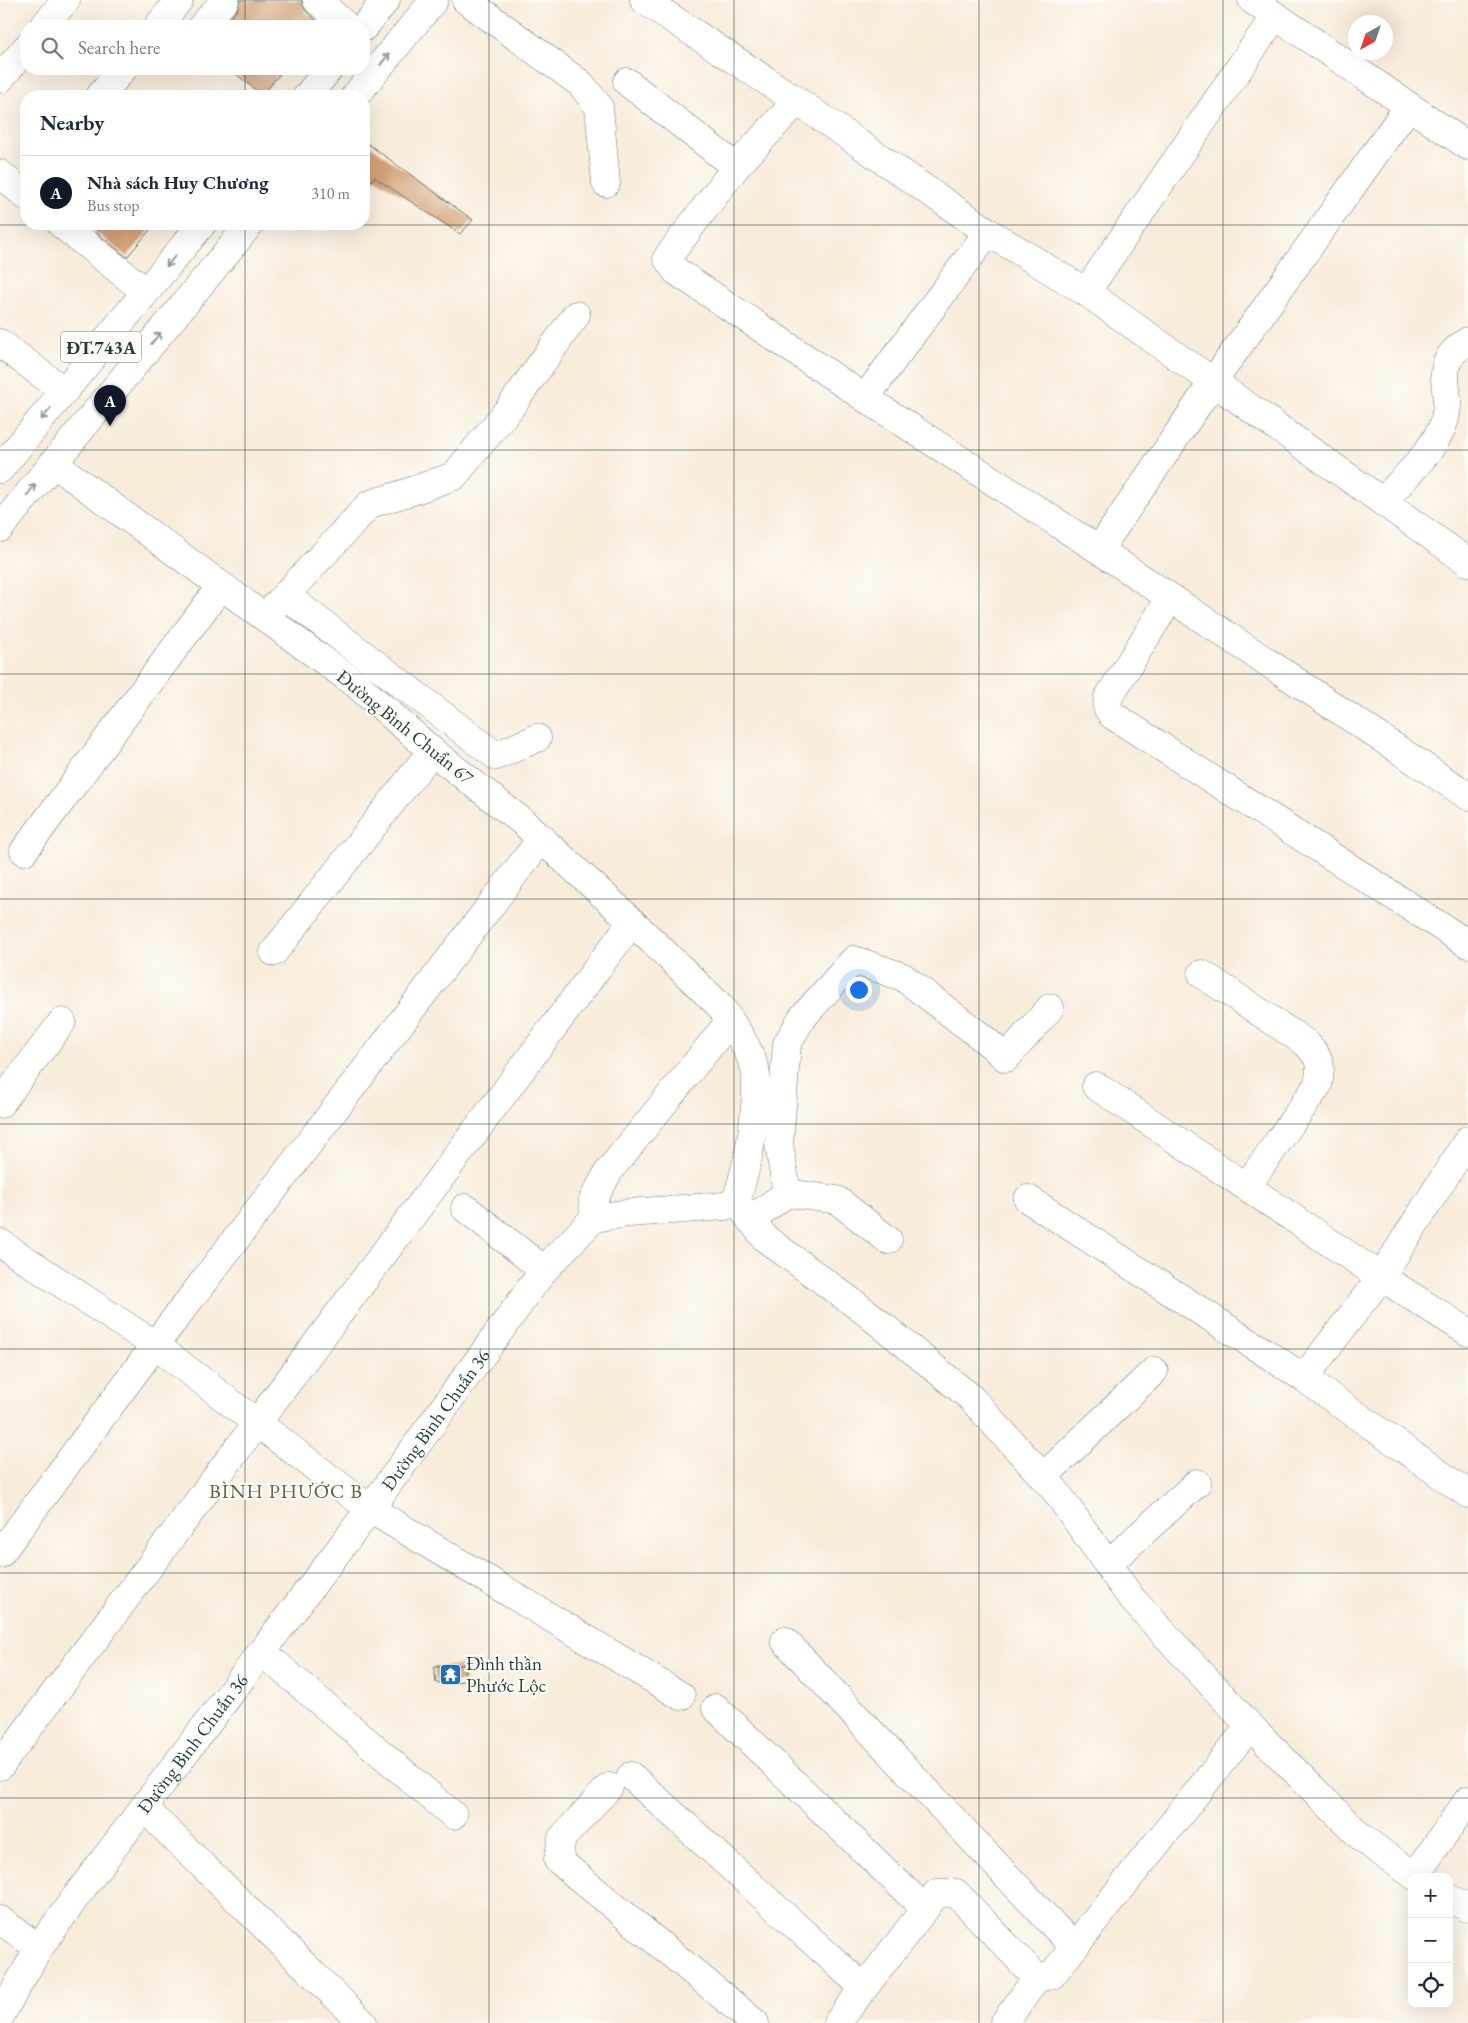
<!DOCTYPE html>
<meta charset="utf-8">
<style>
:root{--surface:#fff;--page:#f2f2f3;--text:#1f2937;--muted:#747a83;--line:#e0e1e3;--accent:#111827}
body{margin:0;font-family:"EB Garamond",serif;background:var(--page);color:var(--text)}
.controls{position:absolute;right:15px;bottom:15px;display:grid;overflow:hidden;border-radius:10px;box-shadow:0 5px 20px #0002}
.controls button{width:45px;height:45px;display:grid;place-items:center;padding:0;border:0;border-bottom:1px solid var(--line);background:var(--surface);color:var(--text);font:25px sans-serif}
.compass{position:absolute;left:1348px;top:15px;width:45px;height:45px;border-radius:50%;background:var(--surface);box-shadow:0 5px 20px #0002;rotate:220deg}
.you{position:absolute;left:858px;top:989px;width:18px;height:18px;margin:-12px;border:4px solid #fff;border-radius:50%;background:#1a73e8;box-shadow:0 0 0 8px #1a73e833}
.badge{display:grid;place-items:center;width:32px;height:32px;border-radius:50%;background:var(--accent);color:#fff;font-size:16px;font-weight:700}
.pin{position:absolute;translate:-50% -41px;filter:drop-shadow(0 1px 2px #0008)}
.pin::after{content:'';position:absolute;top:26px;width:18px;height:15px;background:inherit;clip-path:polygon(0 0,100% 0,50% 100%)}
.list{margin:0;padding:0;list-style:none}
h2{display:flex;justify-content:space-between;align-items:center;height:65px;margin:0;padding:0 20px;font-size:21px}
h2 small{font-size:16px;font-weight:400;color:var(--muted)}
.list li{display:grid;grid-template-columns:32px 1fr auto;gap:15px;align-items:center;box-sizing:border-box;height:75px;padding:0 20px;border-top:1px solid var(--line)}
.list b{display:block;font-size:19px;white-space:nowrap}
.list p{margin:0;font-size:16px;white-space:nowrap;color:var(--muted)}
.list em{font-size:16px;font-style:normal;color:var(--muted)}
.icon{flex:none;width:28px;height:28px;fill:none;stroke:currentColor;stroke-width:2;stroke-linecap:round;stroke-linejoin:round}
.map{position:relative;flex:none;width:1468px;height:2023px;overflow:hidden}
.search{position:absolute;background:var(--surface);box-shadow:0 5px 20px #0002;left:20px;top:20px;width:350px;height:55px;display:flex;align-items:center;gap:12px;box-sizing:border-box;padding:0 18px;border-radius:20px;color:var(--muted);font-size:19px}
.panel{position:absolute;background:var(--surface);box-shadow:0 5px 20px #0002;left:20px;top:90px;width:350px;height:140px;border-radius:20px}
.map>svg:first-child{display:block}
</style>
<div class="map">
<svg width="1468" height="2023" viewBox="0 0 1468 2023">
<rect width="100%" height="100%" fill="#fdfcf7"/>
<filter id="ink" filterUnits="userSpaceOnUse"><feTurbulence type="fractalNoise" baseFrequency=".02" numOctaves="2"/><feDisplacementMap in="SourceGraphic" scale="10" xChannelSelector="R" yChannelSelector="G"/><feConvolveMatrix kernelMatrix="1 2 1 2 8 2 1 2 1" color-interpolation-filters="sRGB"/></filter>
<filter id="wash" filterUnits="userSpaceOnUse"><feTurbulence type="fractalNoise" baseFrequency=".0096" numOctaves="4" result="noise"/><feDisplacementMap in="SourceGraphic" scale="20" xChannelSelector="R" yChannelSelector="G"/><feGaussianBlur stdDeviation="1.12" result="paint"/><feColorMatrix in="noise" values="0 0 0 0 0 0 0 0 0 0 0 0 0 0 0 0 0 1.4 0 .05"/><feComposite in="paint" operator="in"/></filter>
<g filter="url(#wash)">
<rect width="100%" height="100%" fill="#f8ecdb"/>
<g id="blocks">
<g fill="#d2a077">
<path d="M 240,0 L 302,0 L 302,5 L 306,11 L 321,25 L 320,26 L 223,26 L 237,10 Z"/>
<path d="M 230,69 L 284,69 L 262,95 Z"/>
<path d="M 364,141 L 473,220 L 460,234 L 374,177 L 364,191 Z"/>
<path d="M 104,224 L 155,224 L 127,257 L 96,232 Z"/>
<path d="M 464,1665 L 465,1681 L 436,1683 L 434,1667 Z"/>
</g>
</g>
</g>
<g filter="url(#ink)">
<use href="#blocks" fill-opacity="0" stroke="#6b7a6e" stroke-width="1"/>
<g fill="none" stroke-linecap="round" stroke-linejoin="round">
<defs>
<g id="minor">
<path d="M 317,0 L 346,26"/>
<path d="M 466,0 L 581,84 L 599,107 L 606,183"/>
<path d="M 644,0 L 797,101 L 988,232 L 1086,292 L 1468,562"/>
<path d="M 1252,0 L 1468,146"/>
<path d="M 44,26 L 66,0"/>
<path d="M 158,26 L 179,0"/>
<path d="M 202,26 L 225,0"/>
<path d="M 0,79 L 26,48"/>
<path d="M 627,82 L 736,167"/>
<path d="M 100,96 L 123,69"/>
<path d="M 797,101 L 736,167 L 667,258 L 676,271 L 865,398 L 1099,550 L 1468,796"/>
<path d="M 0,174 L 26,196"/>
<path d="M 61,224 L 146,292"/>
<path d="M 1086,292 L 1275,16"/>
<path d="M 0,343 L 64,391"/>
<path d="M 865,398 L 988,232"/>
<path d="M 1383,502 C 1404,476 1435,452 1445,419 C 1454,385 1428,365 1468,341"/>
<path d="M 1099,550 L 1213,382 L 1408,107"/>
<path d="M 285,595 L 496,756 L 537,738"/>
<path d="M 1170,598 L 1108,698 L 1107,707 L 1112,715 L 1468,944"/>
<path d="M 265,617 L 370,504 L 412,491 L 454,476 L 509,409 L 576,315"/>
<path d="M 24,851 L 221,586"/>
<path d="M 274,952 L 432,751"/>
<path d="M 1202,974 L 1306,1043 C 1321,1059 1322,1065 1318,1085 L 1247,1186"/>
<path d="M 1096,1086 L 1381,1277 L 1468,1332"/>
<path d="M 0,1104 L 62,1022"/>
<path d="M 1468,1140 L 1381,1277 L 1304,1378 L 1468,1494"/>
<path d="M 787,1193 L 837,1200 L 888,1240"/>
<path d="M 1028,1199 L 1304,1378"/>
<path d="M 736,1201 L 766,1239 L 867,1313 L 970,1397 L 1055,1490 L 1132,1599 L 1250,1726 L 1363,1839 L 1416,1877"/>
<path d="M 465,1208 L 544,1270"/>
<path d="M 594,1218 L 593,1200 L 609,1171 L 730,1021"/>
<path d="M 750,1220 L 787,1193 L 779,1144 L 787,1044 L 802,1018 L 854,960 L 903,977 L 984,1039 L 1006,1058 L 1050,1008"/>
<path d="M 0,1243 L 155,1345 L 370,1509 L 681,1696"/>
<path d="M 1043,1477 L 1154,1371"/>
<path d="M 0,1554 L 155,1345 L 542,838"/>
<path d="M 1108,1564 L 1197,1483"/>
<path d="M 785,1641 L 1074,1947"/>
<path d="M 262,1652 L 453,1815"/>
<path d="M 716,1708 L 925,1909"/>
<path d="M 0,1766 L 632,922"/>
<path d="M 631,1776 L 864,1988"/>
<path d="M 609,1787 L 562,1838 L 558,1860 L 755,2023"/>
<path d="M 144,1808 L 363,2023"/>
<path d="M 1415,1876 L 1468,1800"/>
<path d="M 1449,1898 L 1468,1908"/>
<path d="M 0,1920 L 39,1948"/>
<path id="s1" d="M 0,2016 L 39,1948 L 78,1894 L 370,1509 L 544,1270 L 594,1218 L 629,1213 L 725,1206 L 736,1201 C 748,1165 755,1127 756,1088 C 756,1082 757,1075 755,1069 C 748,1046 734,1026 720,1006 L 623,913 L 524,823 L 432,751 L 356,684 L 53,463"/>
<path d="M 837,2023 L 937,1893 L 956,1893 L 1037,1978 L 1052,1975 L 1250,1726"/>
<path d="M 1004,2023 L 1037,1978"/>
</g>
<g id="major">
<path d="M 364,27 L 386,0"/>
<path d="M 307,96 L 329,69"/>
<path d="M 355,96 L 434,0"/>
<path d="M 0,469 L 202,224"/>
<path d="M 0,528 L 250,224"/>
</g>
</defs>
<use href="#minor" stroke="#6b7a6e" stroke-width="29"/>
<use href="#major" stroke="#6b7a6e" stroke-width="29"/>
<use href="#minor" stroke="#fff" stroke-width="28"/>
<use href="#major" stroke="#fff" stroke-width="28"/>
</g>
<defs><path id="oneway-shaft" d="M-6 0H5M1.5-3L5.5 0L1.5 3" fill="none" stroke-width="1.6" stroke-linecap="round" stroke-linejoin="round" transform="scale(1.25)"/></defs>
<g stroke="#8f9e9a">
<use href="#oneway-shaft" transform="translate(385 59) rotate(-51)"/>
<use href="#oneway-shaft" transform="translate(171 261) rotate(129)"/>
<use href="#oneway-shaft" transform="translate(156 338) rotate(-51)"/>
<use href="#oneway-shaft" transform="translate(46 414) rotate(130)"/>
<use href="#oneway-shaft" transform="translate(31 490) rotate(-51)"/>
</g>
</g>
<path fill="none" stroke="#1f3d34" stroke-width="1" stroke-opacity="0.55" d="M 245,0 L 245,26M 489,0 L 489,2023M 734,0 L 734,2023M 979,0 L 979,2023M 1223,0 L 1223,2023M 245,69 L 245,96M 245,224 L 245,2023M 0,225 L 1468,225M 0,450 L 1468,450M 0,674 L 1468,674M 0,899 L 1468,899M 0,1124 L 1468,1124M 0,1349 L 1468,1349M 0,1573 L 1468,1573M 0,1798 L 1468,1798"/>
<defs>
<symbol id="temple-square" viewBox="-11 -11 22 22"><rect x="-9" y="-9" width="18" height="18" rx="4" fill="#1f6fb2" stroke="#fdfcf7"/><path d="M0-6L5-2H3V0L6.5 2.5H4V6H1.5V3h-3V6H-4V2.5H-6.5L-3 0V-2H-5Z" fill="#fff"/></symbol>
</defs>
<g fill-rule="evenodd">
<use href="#temple-square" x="438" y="1662" width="25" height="25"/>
</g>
<g text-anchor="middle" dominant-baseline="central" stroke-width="4.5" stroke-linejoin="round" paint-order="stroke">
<rect fill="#fdfcf7" stroke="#62766e" stroke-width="1" x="61" y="331.5" width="80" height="31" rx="4"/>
<g font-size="18" font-weight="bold" fill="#1f3d34">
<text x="101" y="347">ĐT.743A</text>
</g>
<g font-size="19" fill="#1f3d34" stroke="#fdfcf7">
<text transform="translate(405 727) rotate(39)">Đường Bình Chuẩn 67</text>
<text stroke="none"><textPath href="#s1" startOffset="739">Đường Bình Chuẩn 36</textPath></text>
<text stroke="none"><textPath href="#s1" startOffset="334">Đường Bình Chuẩn 36</textPath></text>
</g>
<g font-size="19" fill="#1f3d34" stroke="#fdfcf7" text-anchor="start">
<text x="466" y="1663">Đình thần<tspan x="466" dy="22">Phước Lộc</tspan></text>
</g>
<g font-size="20" letter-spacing="1" fill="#5e604b" stroke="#fdfcf7">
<text x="286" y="1491">BÌNH PHƯỚC B</text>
</g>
</g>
</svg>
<div class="controls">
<button>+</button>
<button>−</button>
<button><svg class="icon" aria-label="locate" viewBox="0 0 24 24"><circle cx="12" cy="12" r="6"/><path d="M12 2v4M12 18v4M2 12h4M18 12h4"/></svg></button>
</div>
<svg class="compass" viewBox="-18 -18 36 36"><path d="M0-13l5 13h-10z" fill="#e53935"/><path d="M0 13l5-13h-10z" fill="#747a83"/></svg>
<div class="you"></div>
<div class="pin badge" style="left:110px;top:426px">A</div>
<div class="search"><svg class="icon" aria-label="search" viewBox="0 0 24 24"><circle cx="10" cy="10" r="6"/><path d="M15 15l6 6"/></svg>Search here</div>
<section class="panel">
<h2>Nearby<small></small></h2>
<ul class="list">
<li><span class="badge">A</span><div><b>Nhà sách Huy Chương</b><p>Bus stop</p></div><em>310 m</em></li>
</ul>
</section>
</div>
